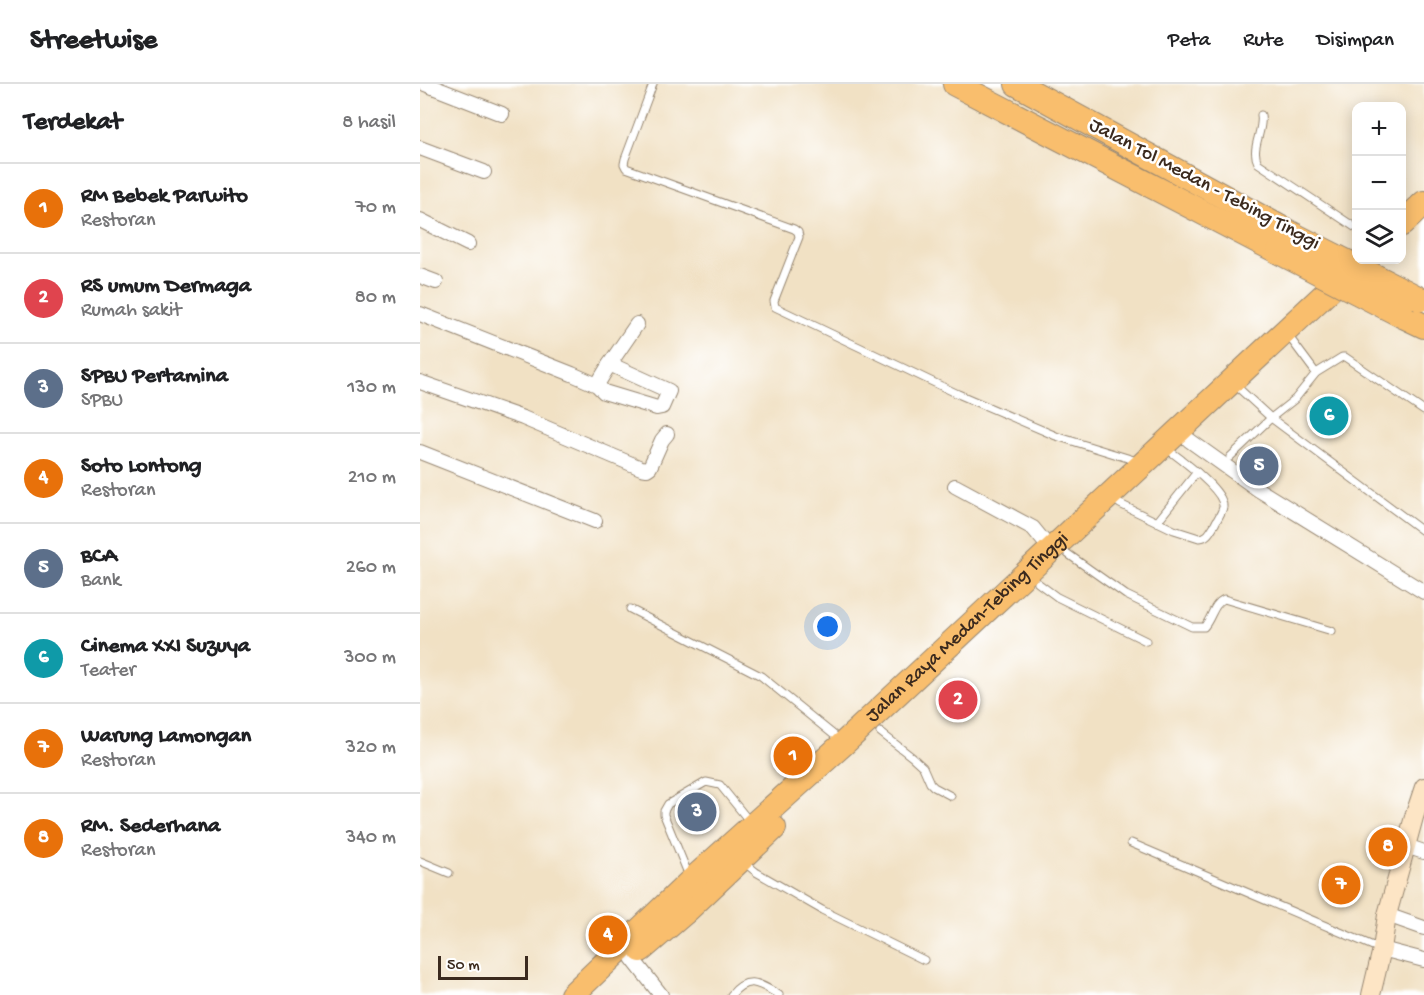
<!DOCTYPE html>
<html lang="id">
<meta charset="utf-8">
<style>
:root{--surface:#fff;--page:#f6f6f6;--text:#202124;--muted:#757577;--line:#e0e0e0;--accent:#0f766e}
body{margin:0;font-family:"Gochi Hand",sans-serif;background:var(--page);color:var(--text)}
.controls{position:absolute;right:18px;top:18px;display:grid;overflow:hidden;border-radius:12px;box-shadow:0 3px 15px #0003}
.controls button{width:54px;height:54px;display:grid;place-items:center;padding:0;border:0;border-bottom:2px solid var(--line);background:var(--surface);color:var(--text);font:30px sans-serif}
.scale{position:absolute;left:18px;bottom:15px;width:90px;box-sizing:border-box;padding-left:6px;border:3px solid #3b2a1e;border-top:0;font-size:16px;line-height:21px;white-space:nowrap;color:#3b2a1e;-webkit-text-stroke:4px #fff;paint-order:stroke}
.you{position:absolute;left:408px;top:543px;width:21px;height:21px;margin:-15px;border:4px solid #fff;border-radius:50%;background:#1a73e8;box-shadow:0 0 0 9px #1a73e833}
.badge{display:grid;place-items:center;width:39px;height:39px;border-radius:50%;background:var(--accent);color:#fff;font-size:20px;font-weight:700}
.pin{position:absolute;translate:-50% -50%;border:3px solid #fff;box-shadow:0 2px 6px #0006}
.list{margin:0;padding:0;list-style:none}
h2{display:flex;justify-content:space-between;align-items:center;height:78px;margin:0;padding:0 24px;font-size:26px}
h2 small{font-size:20px;font-weight:400;color:var(--muted)}
.list li{display:grid;grid-template-columns:39px 1fr auto;gap:18px;align-items:center;box-sizing:border-box;height:90px;padding:0 24px;border-top:2px solid var(--line)}
.list b{display:block;font-size:22px;white-space:nowrap}
.list p{margin:0;font-size:20px;white-space:nowrap;color:var(--muted)}
.list em{font-size:20px;font-style:normal;color:var(--muted)}
.icon{flex:none;width:33px;height:33px;fill:none;stroke:currentColor;stroke-width:2;stroke-linecap:round;stroke-linejoin:round}
.map{position:relative;flex:none;width:1004px;height:911px;overflow:hidden}
header{display:flex;align-items:center;gap:36px;box-sizing:border-box;height:84px;padding:0 30px;background:var(--surface);border-bottom:2px solid var(--line)}
header strong{font-size:28px}
nav{display:flex;gap:33px;margin-inline-start:auto;font-size:21px}
main{display:flex}
aside{flex:1;background:var(--surface)}
.map>svg:first-child{display:block}
</style>
<header>
<strong>Streetwise</strong>
<nav><a>Peta</a><a>Rute</a><a>Disimpan</a></nav>
</header>
<main>
<aside>
<h2>Terdekat<small>8 hasil</small></h2>
<ul class="list">
<li><span class="badge" style="background:#e8710a">1</span><div><b>RM Bebek Parwito</b><p>Restoran</p></div><em>70 m</em></li>
<li><span class="badge" style="background:#e0444e">2</span><div><b>RS umum Dermaga</b><p>Rumah sakit</p></div><em>80 m</em></li>
<li><span class="badge" style="background:#5c6f8a">3</span><div><b>SPBU Pertamina</b><p>SPBU</p></div><em>130 m</em></li>
<li><span class="badge" style="background:#e8710a">4</span><div><b>Soto Lontong</b><p>Restoran</p></div><em>210 m</em></li>
<li><span class="badge" style="background:#5c6f8a">5</span><div><b>BCA</b><p>Bank</p></div><em>260 m</em></li>
<li><span class="badge" style="background:#0f9aa8">6</span><div><b>Cinema XXI Suzuya</b><p>Teater</p></div><em>300 m</em></li>
<li><span class="badge" style="background:#e8710a">7</span><div><b>Warung Lamongan</b><p>Restoran</p></div><em>320 m</em></li>
<li><span class="badge" style="background:#e8710a">8</span><div><b>RM. Sederhana</b><p>Restoran</p></div><em>340 m</em></li>
</ul>
</aside>
<div class="map">
<svg width="1004" height="911" viewBox="0 0 1004 911">
<rect width="100%" height="100%" fill="#fff"/>
<filter id="ink" filterUnits="userSpaceOnUse"><feTurbulence type="fractalNoise" baseFrequency=".0167" numOctaves="2"/><feDisplacementMap in="SourceGraphic" scale="12" xChannelSelector="R" yChannelSelector="G"/><feConvolveMatrix kernelMatrix="1 2 1 2 8 2 1 2 1" color-interpolation-filters="sRGB"/></filter>
<filter id="wash" filterUnits="userSpaceOnUse"><feTurbulence type="fractalNoise" baseFrequency=".008" numOctaves="4" result="noise"/><feDisplacementMap in="SourceGraphic" scale="24" xChannelSelector="R" yChannelSelector="G"/><feGaussianBlur stdDeviation="1.35" result="paint"/><feColorMatrix in="noise" values="0 0 0 0 0 0 0 0 0 0 0 0 0 0 0 0 0 1.4 0 .05"/><feComposite in="paint" operator="in"/></filter>
<g filter="url(#wash)">
<rect width="100%" height="100%" fill="#f1e1c4"/>
</g>
<g filter="url(#ink)">
<g fill="none" stroke-linecap="round" stroke-linejoin="round">
<defs>
<g id="lane">
<path d="M 233,0 L 205,75 L 204,80 L 206,84 L 374,145 L 378,148 L 379,153 L 354,217 L 355,223 L 538,310 L 636,352 L 717,377"/>
<path d="M 841,31 C 844,47 830,64 838,79 L 936,144"/>
<path d="M 867,250 L 896,289"/>
<path d="M 814,300 L 851,334 L 1004,448"/>
<path d="M 810,373 L 851,334 L 875,315 L 896,289 L 922,273 L 925,273 L 1004,327"/>
<path d="M 692,414 L 700,420 L 754,446 L 779,454 C 788,454 790,447 795,440 C 797,435 802,429 803,423 C 805,406 759,374 746,364"/>
<path d="M 737,438 L 777,388"/>
<path d="M 648,470 L 706,511 L 772,543 L 784,543 C 792,534 793,520 804,515 L 912,547"/>
<path d="M 618,499 L 637,513 L 726,557"/>
<path d="M 210,525 L 341,592 L 420,656"/>
<path d="M 460,648 L 492,673 L 503,683 L 510,699 L 514,703 L 531,712"/>
<path d="M 711,759 L 953,862 L 962,865"/>
<path d="M 0,777 L 29,789"/>
<path d="M 325,779 L 336,788 L 402,826 L 504,876"/>
<path d="M 269,792 L 244,731 L 244,727 L 248,720 L 286,698 L 300,701 L 330,738"/>
<path d="M 311,911 C 328,890 340,900 359,911"/>
</g>
<g id="street">
<path d="M 5,0 L 82,30"/>
<path d="M 0,64 L 64,88"/>
<path d="M 0,136 L 48,160"/>
<path d="M 0,192 L 16,198"/>
<path d="M 0,230 L 152,290 L 177,301 L 189,281 L 196,283 L 249,307 L 242,323 L 237,324 L 184,308 L 177,301"/>
<path d="M 189,281 L 217,240"/>
<path d="M 0,298 L 103,334 L 221,384 L 227,385 L 230,383 L 242,356 L 247,350"/>
<path d="M 769,356 L 839,406 L 1004,508"/>
<path d="M 0,368 L 175,437"/>
<path d="M 535,402 L 613,444 L 631,466"/>
<path d="M 986,762 L 1004,768"/>
<path d="M 967,831 L 1004,844"/>
<path d="M 962,865 L 1004,876"/>
<path d="M 212,874 L 241,911"/>
</g>
<path id="secondary" d="M 951,911 L 962,865 L 967,831 L 994,733 L 1004,703"/>
<g id="highway">
<path d="M 535,0 L 859,168"/>
<path d="M 597,0 L 874,151"/>
<path d="M 982,140 L 1004,119"/>
<path d="M 983,232 L 1004,242"/>
<path d="M 221,866 L 264,829 L 354,744"/>
<path id="s1" d="M 152,911 L 271,797 L 423,660 L 932,185"/>
</g>
</defs>
<use href="#lane" stroke="#968671" stroke-width="9"/>
<use href="#street" stroke="#968671" stroke-width="16"/>
<use href="#secondary" stroke="#968671" stroke-width="20"/>
<use href="#highway" stroke="#968671" stroke-width="26"/>
<use href="#lane" stroke="#fff" stroke-width="7"/>
<use href="#street" stroke="#fff" stroke-width="14"/>
<use href="#secondary" stroke="#fde5c5" stroke-width="18"/>
<use href="#highway" stroke="#f9be6d" stroke-width="24"/>
<defs>
<g id="highway-bridge">
<path d="M 874,151 L 1000,215"/>
<path d="M 859,168 L 983,232"/>
</g>
</defs>
<use href="#highway-bridge" stroke="#968671" stroke-width="26" stroke-linecap="butt"/>
<use href="#highway-bridge" stroke="#f9be6d" stroke-width="24"/>
</g>
</g>
<g text-anchor="middle" dominant-baseline="central" stroke-width="5" stroke-linejoin="round" paint-order="stroke">
<g font-size="20" fill="#3b2a1e" stroke="#fff">
<text transform="translate(784 101) rotate(28)">Jalan Tol Medan - Tebing Tinggi</text>
<text stroke="none"><textPath href="#s1" startOffset="540">Jalan Raya Medan-Tebing Tinggi</textPath></text>
</g>
</g>
</svg>
<div class="controls">
<button>+</button>
<button>−</button>
<button><svg class="icon" aria-label="layers" viewBox="0 0 24 24"><path d="M12 4l9 5-9 5-9-5zM3 14l9 5 9-5"/></svg></button>
</div>
<div class="scale">50 m</div>
<div class="you"></div>
<div class="pin badge" style="left:373px;top:672px;background:#e8710a">1</div>
<div class="pin badge" style="left:538px;top:616px;background:#e0444e">2</div>
<div class="pin badge" style="left:277px;top:728px;background:#5c6f8a">3</div>
<div class="pin badge" style="left:188px;top:851px;background:#e8710a">4</div>
<div class="pin badge" style="left:839px;top:382px;background:#5c6f8a">5</div>
<div class="pin badge" style="left:909px;top:332px;background:#0f9aa8">6</div>
<div class="pin badge" style="left:921px;top:801px;background:#e8710a">7</div>
<div class="pin badge" style="left:968px;top:763px;background:#e8710a">8</div>
</div>
</main>
